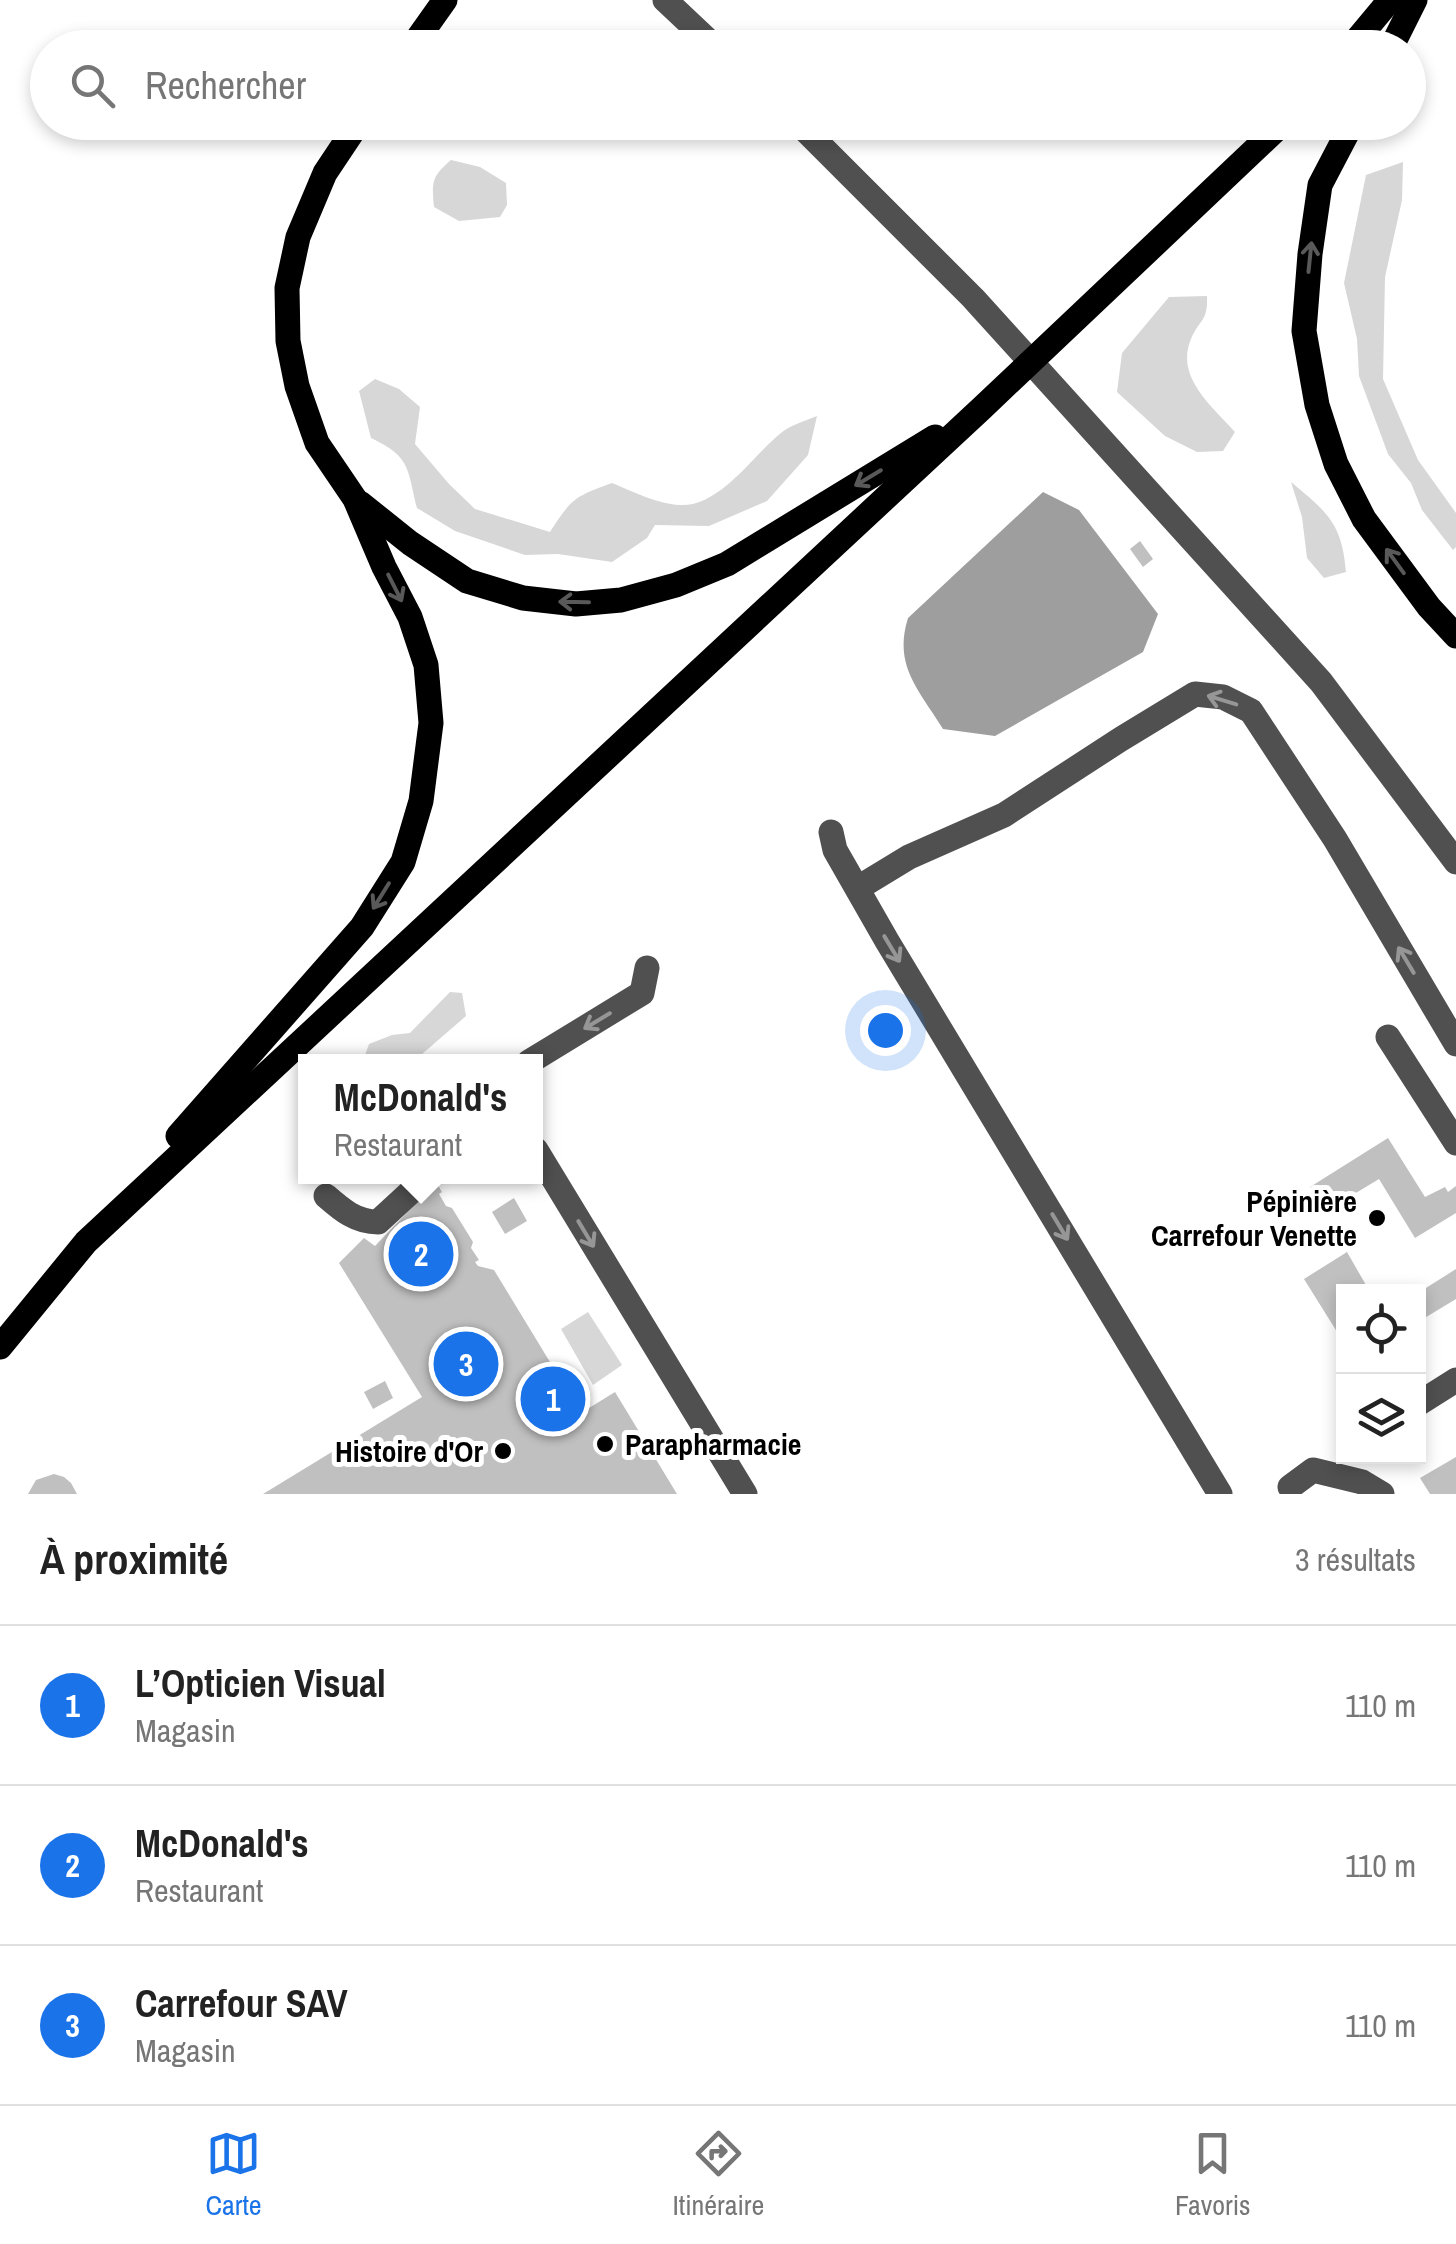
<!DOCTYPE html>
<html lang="fr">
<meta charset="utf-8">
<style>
:root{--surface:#fff;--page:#f2f2f2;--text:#222;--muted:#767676;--line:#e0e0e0;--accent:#1a73e8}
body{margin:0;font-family:"Archivo Narrow",sans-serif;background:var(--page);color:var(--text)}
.controls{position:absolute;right:30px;bottom:30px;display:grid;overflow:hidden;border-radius:0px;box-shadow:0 5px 15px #0003}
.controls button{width:90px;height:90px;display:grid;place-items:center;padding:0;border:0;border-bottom:2px solid var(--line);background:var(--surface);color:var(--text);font:50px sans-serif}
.you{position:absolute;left:885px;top:1030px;width:35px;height:35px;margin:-25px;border:8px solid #fff;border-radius:50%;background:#1a73e8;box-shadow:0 0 0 15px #1a73e833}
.badge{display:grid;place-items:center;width:65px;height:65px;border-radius:50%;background:var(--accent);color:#fff;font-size:32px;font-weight:700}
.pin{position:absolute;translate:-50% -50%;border:5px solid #fff;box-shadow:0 2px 10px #0006}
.popup{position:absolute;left:298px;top:1054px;width:245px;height:130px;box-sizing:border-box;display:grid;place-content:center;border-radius:0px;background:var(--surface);filter:drop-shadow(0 2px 8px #0005);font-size:32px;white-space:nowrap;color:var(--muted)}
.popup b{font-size:38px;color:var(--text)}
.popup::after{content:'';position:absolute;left:50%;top:100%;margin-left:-20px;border:20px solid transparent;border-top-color:var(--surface)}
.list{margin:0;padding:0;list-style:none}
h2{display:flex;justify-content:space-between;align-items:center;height:130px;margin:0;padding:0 40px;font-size:42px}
h2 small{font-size:32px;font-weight:400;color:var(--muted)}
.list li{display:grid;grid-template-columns:65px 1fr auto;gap:30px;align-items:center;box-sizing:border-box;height:160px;padding:0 40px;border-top:2px solid var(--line)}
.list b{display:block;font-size:38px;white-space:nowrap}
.list p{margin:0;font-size:32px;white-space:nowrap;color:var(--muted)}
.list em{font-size:32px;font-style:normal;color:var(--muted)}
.icon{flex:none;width:55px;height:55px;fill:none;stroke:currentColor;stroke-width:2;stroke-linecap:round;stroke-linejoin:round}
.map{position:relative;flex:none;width:1456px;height:1494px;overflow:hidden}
.search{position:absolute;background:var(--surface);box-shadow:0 5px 15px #0003;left:30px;right:30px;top:30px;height:110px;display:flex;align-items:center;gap:25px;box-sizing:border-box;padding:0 35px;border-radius:55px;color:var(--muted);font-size:38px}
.sheet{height:610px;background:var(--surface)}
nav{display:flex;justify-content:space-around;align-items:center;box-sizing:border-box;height:140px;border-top:2px solid var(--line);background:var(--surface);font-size:28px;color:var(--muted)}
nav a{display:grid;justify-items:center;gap:5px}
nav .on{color:var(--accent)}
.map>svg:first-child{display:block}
</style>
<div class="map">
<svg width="1456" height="1494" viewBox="0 0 1456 1494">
<rect width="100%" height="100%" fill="#fff"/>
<g fill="#d7d7d7">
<path d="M 451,160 L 480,167 L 506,183 L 507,205 L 500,217 L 459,221 L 434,207 C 432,182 431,177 451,160 Z"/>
<path d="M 1403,162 L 1402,200 L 1385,277 L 1383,379 L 1418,460 L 1456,513 L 1456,547 L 1453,550 L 1422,510 L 1411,483 L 1388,454 L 1359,376 L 1357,339 L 1344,283 L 1366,175 Z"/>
<path d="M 1207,296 C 1208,322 1200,318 1191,339 C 1175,377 1212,406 1235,432 L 1223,451 L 1197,452 L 1165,436 L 1117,392 L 1122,353 L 1169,297 Z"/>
<path d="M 375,379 L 399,389 L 420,407 L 415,444 L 449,484 L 475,509 L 550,532 C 572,498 574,497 612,483 C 632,491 657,504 680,505 C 720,507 753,455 781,433 C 790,425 805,421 817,416 L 808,455 L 767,501 L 709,526 L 655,525 L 647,538 L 612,562 L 558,554 L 525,555 L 455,531 L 417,508 C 407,468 411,457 371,438 L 359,391 Z"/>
<path d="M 1291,482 C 1327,512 1342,523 1346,572 L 1324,578 L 1307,558 L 1302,517 Z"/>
<path d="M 450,992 L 462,993 L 466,1016 L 414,1061 L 363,1061 L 369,1044 L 392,1035 L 410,1033 Z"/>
<path d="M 588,1312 L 622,1365 L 593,1385 L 561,1329 Z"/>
</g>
<path fill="#9e9e9e" d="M 1043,492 L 1079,510 L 1158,614 L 1143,652 L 995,736 L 943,729 C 919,690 893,666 908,618 Z"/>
<g fill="#c0c0c0">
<path d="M 1140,541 L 1153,559 L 1143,567 L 1130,549 Z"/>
<path d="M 1388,1138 L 1425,1197 L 1445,1187 L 1448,1192 L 1456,1186 L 1456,1213 L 1415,1238 L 1379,1179 L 1326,1211 L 1310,1187 Z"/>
<path d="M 436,1182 L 442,1192 L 439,1194 L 446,1206 L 452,1208 L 473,1242 L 471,1248 L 479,1260 L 475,1262 L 478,1266 L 494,1270 L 581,1413 L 615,1392 L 677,1494 L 263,1494 L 422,1397 L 339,1263 L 364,1238 L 375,1246 Z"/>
<path d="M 514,1198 L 527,1221 L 505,1234 L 492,1212 Z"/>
<path d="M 1347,1252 L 1370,1292 L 1344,1292 L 1344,1343 L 1304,1279 Z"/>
<path d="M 1456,1269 L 1456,1299 L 1418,1322 L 1418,1293 Z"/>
<path d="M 385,1381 L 393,1398 L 373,1409 L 364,1392 Z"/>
<path d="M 1456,1457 L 1456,1494 L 1430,1494 L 1420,1478 Z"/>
<path d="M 54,1474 L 64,1477 L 71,1483 L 77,1494 L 28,1494 L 36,1480 Z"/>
</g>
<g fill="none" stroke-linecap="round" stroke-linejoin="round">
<g stroke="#505050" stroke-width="25">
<path d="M 665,0 L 716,48"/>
<path d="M 797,122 L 973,298 L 1321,682 L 1456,862"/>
<path d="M 831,832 L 835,850 L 887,941 L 1220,1494"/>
<path d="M 858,888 L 909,857 L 1004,815 L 1121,739 L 1195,694 L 1223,697 L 1251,711 L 1335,839 L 1456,1044"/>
<path d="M 1388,1037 L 1456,1143"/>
<path d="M 529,1062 L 642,993 L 647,968"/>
<path d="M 536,1150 L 745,1494"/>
<path d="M 326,1196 C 342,1210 356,1222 378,1222 L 428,1176"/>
<path d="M 1418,1404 L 1456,1380"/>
<path d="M 1290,1487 L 1313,1470 L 1362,1482 L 1382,1494"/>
</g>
<g stroke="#000" stroke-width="25">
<path d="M 411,48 L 445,0"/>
<path d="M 1350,48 L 1390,0"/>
<path d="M 1391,48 L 1415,0"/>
<path d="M 1353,122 L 1320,185 L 1310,254 L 1304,331 L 1317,405 L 1336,464 L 1364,519 L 1429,607 L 1456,636"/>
<path d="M 360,503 L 410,543 L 467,581 L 523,598 L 576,604 L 621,600 L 676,585 L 727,564 L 935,437"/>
<path d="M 178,1136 L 362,927 L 403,862 L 421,801 L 431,723 L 426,665 L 410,617 L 384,567 L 355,499 L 317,443 L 297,386 L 288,341 L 287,288 L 298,237 L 325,173 L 359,122"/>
<path d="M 0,1347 L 86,1242 L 982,408 L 1284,122"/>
</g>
</g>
<defs><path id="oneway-shaft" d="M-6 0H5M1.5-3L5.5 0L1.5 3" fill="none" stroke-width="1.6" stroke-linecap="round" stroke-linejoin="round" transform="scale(2.5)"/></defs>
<g stroke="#595959">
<use href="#oneway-shaft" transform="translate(1310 257) rotate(-84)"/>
<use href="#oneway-shaft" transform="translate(868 478) rotate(149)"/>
<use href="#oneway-shaft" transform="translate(1395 561) rotate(-126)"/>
<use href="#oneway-shaft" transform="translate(395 588) rotate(63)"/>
<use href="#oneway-shaft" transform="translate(574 602) rotate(-179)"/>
<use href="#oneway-shaft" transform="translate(381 896) rotate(122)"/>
</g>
<g stroke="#969696">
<use href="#oneway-shaft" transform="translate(1222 700) rotate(-163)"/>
<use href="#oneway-shaft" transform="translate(892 949) rotate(59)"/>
<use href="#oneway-shaft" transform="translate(1406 960) rotate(-121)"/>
<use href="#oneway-shaft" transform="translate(597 1021) rotate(149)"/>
<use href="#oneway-shaft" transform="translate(1060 1227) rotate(59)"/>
<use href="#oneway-shaft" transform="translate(586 1234) rotate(59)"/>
</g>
<g fill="#000" stroke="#fff" stroke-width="4">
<circle cx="1377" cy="1218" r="10"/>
<circle cx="605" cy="1444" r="10"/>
<circle cx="503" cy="1451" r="10"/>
</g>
<g text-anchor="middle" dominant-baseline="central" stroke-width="10" stroke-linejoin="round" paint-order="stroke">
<g font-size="30" font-weight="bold" fill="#000" stroke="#fff" text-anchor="end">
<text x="1357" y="1201">Pépinière<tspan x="1357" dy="34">Carrefour Venette</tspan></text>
<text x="625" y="1444" text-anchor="start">Parapharmacie</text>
<text x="483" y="1451">Histoire d'Or</text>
</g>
</g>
</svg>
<div class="controls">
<button><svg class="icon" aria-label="locate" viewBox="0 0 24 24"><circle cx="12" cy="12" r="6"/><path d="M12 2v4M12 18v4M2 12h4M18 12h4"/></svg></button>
<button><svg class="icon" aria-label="layers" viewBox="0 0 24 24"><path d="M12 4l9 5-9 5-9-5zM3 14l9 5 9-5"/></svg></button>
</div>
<div class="you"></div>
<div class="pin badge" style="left:553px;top:1399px">1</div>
<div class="pin badge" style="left:421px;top:1254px">2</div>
<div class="popup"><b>McDonald's</b>Restaurant</div>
<div class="pin badge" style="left:466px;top:1364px">3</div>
<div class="search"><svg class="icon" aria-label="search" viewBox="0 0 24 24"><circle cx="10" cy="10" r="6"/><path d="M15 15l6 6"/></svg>Rechercher</div>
</div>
<section class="sheet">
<h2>À proximité<small>3 résultats</small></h2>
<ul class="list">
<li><span class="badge">1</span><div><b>L’Opticien Visual</b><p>Magasin</p></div><em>110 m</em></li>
<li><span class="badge">2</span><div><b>McDonald's</b><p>Restaurant</p></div><em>110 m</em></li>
<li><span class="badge">3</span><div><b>Carrefour SAV</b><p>Magasin</p></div><em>110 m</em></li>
</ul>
</section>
<nav>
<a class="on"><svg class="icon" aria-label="map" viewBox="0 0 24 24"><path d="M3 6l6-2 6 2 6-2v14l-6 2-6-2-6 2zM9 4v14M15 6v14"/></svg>Carte</a>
<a><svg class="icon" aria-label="directions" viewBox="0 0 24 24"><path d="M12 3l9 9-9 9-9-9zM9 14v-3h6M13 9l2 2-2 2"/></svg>Itinéraire</a>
<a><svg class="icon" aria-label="saved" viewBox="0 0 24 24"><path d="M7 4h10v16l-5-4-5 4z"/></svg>Favoris</a>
</nav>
